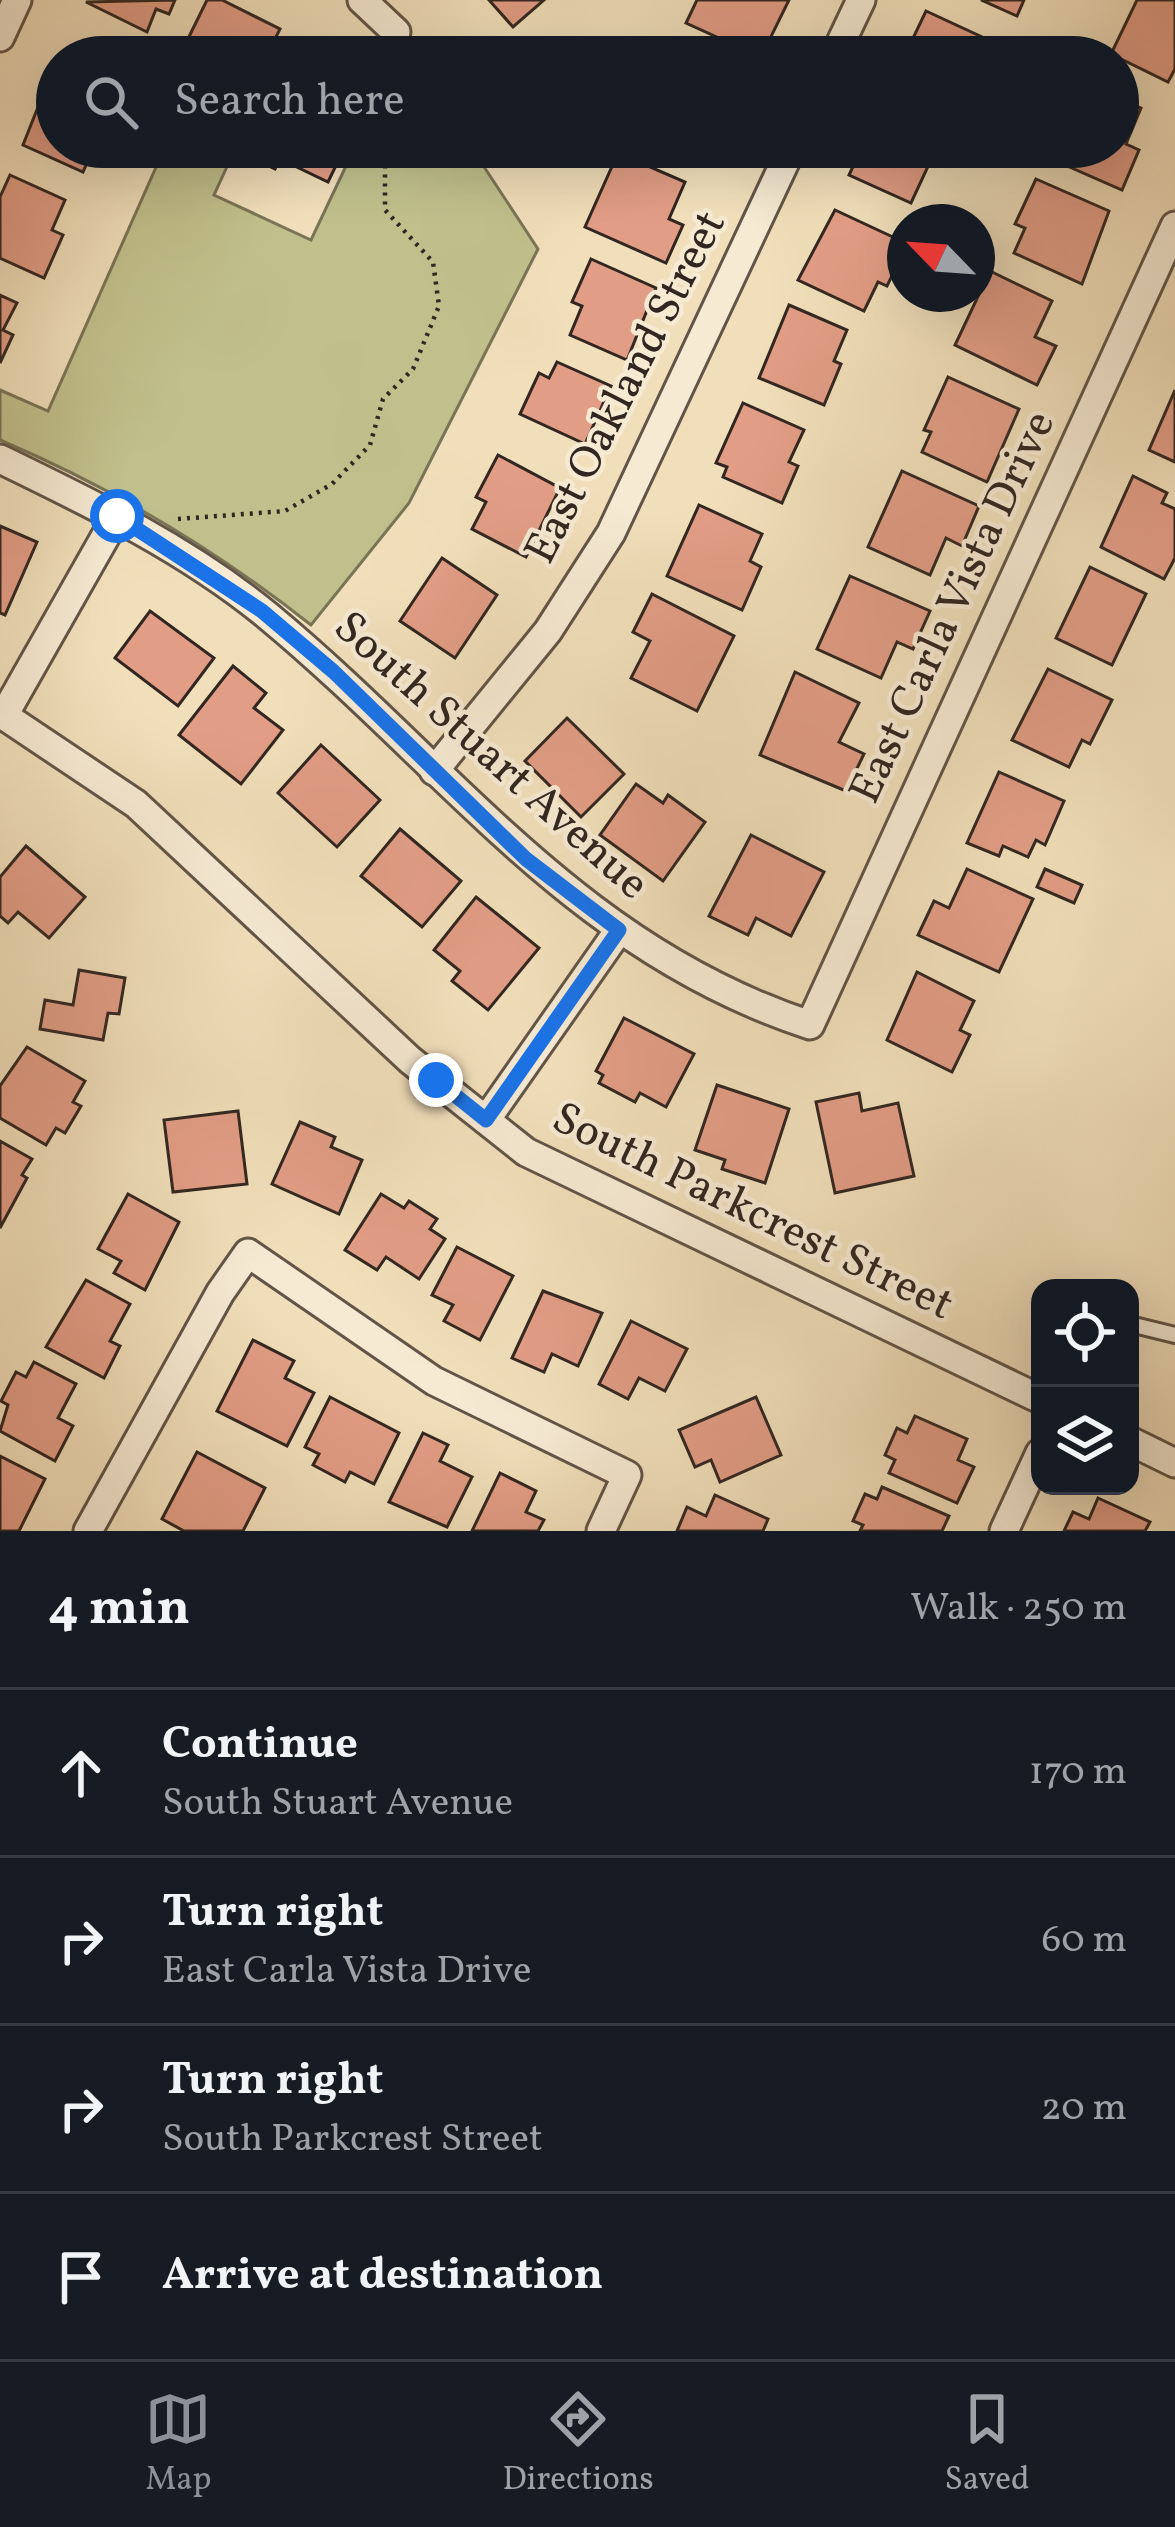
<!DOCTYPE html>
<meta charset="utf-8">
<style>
:root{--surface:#171b24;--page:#20242c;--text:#f1f3f6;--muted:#9ea1a6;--line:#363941;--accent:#8c9099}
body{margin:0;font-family:Vollkorn,serif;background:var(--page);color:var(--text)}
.controls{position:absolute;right:36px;bottom:36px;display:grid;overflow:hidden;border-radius:24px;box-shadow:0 12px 48px #0002}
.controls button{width:108px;height:108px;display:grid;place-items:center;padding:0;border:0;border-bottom:3px solid var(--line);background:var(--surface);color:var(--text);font:60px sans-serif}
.compass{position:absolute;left:887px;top:204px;width:108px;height:108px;border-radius:50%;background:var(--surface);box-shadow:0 12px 48px #0002;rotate:295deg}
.stop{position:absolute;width:36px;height:36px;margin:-27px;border:9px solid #1a73e8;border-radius:50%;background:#fff}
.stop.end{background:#1a73e8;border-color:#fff;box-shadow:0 3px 12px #0008}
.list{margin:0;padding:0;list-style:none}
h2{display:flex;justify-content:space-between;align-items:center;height:156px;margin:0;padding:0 48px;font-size:51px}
h2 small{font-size:39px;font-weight:400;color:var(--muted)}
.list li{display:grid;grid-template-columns:78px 1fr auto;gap:36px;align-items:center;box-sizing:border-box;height:168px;padding:0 48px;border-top:3px solid var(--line)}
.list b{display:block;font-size:45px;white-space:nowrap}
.list p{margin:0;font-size:39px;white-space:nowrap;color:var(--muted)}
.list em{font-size:39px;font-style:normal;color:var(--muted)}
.icon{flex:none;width:66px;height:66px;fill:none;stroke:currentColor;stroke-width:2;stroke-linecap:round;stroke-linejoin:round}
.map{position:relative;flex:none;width:1175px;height:1531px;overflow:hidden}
.search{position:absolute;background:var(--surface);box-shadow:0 12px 48px #0002;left:36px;right:36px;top:36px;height:132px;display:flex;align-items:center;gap:30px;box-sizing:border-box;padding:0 42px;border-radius:66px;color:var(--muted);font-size:45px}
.sheet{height:828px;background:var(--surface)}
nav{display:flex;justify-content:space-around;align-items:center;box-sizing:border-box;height:168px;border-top:3px solid var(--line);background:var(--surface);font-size:33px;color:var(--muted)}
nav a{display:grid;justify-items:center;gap:6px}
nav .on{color:var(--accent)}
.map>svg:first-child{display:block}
</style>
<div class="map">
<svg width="1175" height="1531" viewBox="0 0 1175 1531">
<rect width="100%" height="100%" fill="#f1dfbb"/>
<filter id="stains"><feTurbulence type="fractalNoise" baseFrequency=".00167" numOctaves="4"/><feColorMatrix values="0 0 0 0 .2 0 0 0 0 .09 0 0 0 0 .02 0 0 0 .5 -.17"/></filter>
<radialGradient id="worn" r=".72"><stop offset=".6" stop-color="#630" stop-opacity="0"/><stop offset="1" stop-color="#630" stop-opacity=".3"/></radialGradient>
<path fill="#c1c08c" stroke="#7a7456" stroke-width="3" d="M 165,147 L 236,147 L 214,195 L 311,240 L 355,147 L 471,147 L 538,249 L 409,503 L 311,625 C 215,549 113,488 0,440 L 0,390 L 48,411 Z"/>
<g fill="#e29d86" stroke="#322720" stroke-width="3">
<path d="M 175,0 L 169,14 L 156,9 L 147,32 L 86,2 Z"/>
<path d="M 207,0 L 222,0 L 280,29 L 266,57 L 179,57 Z"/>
<path d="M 489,0 L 544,0 L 513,27 Z"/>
<path d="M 697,0 L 789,0 L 761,57 L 686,23 Z"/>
<path d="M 981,0 L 1024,0 L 1017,16 Z"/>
<path d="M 1137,0 L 1175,0 L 1175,69 L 1168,82 L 1111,54 Z"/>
<path d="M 926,11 L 995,43 L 988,57 L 904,57 Z"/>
<path d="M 51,74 L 57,76 L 57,147 L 94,147 L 83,172 L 23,145 Z"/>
<path d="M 1118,98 L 1141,108 L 1126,144 L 1139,150 L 1122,190 L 1040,154 L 1043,147 L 1118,147 Z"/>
<path d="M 264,147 L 345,147 L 328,182 L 280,159 L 275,169 L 257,160 Z"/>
<path d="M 663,147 L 703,147 L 696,162 Z"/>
<path d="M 862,147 L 937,147 L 911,203 L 849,175 Z"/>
<path d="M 618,153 L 685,182 L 669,219 L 683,225 L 666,263 L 585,227 Z"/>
<path d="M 10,175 L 65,200 L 52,230 L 63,235 L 44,278 L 0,258 L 0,197 Z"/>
<path d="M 1036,179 L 1109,211 L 1082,284 L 1014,253 L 1025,228 L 1015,224 Z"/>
<path d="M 835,210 L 897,239 L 891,252 L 901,257 L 887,286 L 878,282 L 864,311 L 798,280 Z"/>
<path d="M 591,259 L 656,288 L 627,360 L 570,335 L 582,306 L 572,302 Z"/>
<path d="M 990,271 L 1052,301 L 1035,337 L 1056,346 L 1037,385 L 955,345 Z"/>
<path d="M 0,295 L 17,303 L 3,330 L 13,335 L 0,363 Z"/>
<path d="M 789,305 L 847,330 L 834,361 L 841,364 L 824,405 L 759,378 Z"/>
<path d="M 557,362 L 611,386 L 585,444 L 520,414 L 539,373 L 549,378 Z"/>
<path d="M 948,377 L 1019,409 L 987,482 L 922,452 L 931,432 L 924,430 Z"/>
<path d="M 1175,390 L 1175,462 L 1149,450 Z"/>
<path d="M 743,403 L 804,430 L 789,462 L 798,466 L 782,503 L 723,477 L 727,467 L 716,463 Z"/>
<path d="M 498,455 L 560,488 L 526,557 L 472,529 L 486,502 L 476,497 Z"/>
<path d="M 902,471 L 979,506 L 962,546 L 946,538 L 930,575 L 868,547 Z"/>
<path d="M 1133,476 L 1167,493 L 1162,503 L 1175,509 L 1175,558 L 1164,579 L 1101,547 Z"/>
<path d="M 699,505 L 762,534 L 750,561 L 761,567 L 742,610 L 667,576 Z"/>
<path d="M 0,526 L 37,542 L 5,615 L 0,613 Z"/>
<path d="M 442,558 L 497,595 L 455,658 L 400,621 Z"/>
<path d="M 1090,567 L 1146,594 L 1112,665 L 1056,638 Z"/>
<path d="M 850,576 L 930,611 L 913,649 L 897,642 L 881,678 L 817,649 Z"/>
<path d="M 652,594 L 734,636 L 697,711 L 631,678 L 650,641 L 633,632 Z"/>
<path d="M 150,611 L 214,658 L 178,706 L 115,658 Z"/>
<path d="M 233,666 L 266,693 L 254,708 L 283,730 L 241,784 L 179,735 Z"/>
<path d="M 1048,669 L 1112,700 L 1090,744 L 1082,740 L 1069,767 L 1012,740 Z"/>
<path d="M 795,672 L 859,703 L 839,742 L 864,754 L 846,791 L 760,755 Z"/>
<path d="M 567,718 L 624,774 L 581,817 L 525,761 Z"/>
<path d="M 321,745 L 380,800 L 337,847 L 278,793 Z"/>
<path d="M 999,772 L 1064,801 L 1045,845 L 1036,840 L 1028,857 L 1003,846 L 999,856 L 967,843 Z"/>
<path d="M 636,784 L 663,803 L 668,795 L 705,822 L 663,881 L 600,835 Z"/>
<path d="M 400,829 L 461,881 L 422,927 L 361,876 Z"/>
<path d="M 751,835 L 824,872 L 791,936 L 756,918 L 748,935 L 709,916 Z"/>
<path d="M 26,846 L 85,897 L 49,938 L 18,912 L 8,923 L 0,916 L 0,877 Z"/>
<path d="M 967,869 L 1033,899 L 999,972 L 918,935 L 934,901 L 949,908 Z"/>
<path d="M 1045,869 L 1082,885 L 1074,903 L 1037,887 Z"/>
<path d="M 476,897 L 539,948 L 488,1010 L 452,981 L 460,971 L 434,950 Z"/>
<path d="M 79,970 L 125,978 L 119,1014 L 108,1013 L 103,1040 L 40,1029 L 45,1000 L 73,1005 Z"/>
<path d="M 917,972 L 974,1001 L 960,1030 L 970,1035 L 952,1072 L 887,1040 Z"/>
<path d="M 624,1018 L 694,1054 L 666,1107 L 640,1093 L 635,1102 L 599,1083 L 603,1075 L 596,1071 Z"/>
<path d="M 27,1047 L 85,1081 L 73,1102 L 81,1106 L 65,1133 L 56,1128 L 46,1145 L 0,1118 L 0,1086 Z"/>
<path d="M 717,1085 L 789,1109 L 765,1183 L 722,1169 L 725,1160 L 695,1150 Z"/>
<path d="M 859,1093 L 862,1111 L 898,1103 L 914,1176 L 835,1193 L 816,1102 Z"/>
<path d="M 238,1111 L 247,1184 L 173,1192 L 164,1120 Z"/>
<path d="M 300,1122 L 335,1137 L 331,1147 L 362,1160 L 339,1214 L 272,1184 Z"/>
<path d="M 0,1141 L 32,1159 L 22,1175 L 27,1178 L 0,1228 Z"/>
<path d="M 128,1194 L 179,1222 L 145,1290 L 114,1273 L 121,1261 L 98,1249 Z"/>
<path d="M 381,1194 L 404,1208 L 409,1201 L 437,1219 L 430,1229 L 445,1239 L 419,1279 L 386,1257 L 377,1270 L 345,1250 Z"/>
<path d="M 457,1247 L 513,1276 L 480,1340 L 444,1321 L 453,1305 L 432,1295 Z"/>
<path d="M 86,1280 L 130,1304 L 110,1341 L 120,1346 L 104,1378 L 46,1347 Z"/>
<path d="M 543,1291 L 602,1313 L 578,1366 L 552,1354 L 544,1372 L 512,1358 Z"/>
<path d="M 631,1321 L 687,1349 L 665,1391 L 639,1378 L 628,1399 L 599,1384 Z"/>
<path d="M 253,1340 L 294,1361 L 285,1378 L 314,1393 L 287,1446 L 217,1411 Z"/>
<path d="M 34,1362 L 76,1384 L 58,1418 L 73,1426 L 55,1461 L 0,1431 L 8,1405 L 1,1401 L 16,1372 L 26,1377 Z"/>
<path d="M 330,1397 L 399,1433 L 374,1484 L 350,1472 L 345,1482 L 313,1465 L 319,1454 L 305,1447 Z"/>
<path d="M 756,1397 L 781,1455 L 720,1482 L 711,1460 L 695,1467 L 679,1430 Z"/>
<path d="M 915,1416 L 967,1439 L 958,1460 L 974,1467 L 957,1503 L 889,1473 L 895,1460 L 885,1455 L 897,1428 L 907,1433 Z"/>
<path d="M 423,1433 L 448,1445 L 440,1461 L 472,1477 L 447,1527 L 389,1502 Z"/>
<path d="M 197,1452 L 265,1488 L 243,1531 L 184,1531 L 162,1519 Z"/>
<path d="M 0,1456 L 45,1479 L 19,1531 L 0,1531 Z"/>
<path d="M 500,1473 L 536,1491 L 526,1512 L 544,1520 L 538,1531 L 472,1531 Z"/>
<path d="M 882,1487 L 949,1516 L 942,1531 L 860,1531 L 863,1525 L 853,1521 L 865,1494 L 877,1499 Z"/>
<path d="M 715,1495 L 768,1519 L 763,1531 L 677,1531 L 687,1507 L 706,1516 Z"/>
<path d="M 1098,1498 L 1150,1522 L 1145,1531 L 1064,1531 L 1073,1512 L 1089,1519 Z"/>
</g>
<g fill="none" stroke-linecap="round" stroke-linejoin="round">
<defs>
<path id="service" d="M 1130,1324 L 1175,1335"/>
<g id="minor">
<path d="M 362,0 L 396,32"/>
<path d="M 0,37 L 17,0"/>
<path d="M 834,57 L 861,0"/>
<path d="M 0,459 C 93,504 188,550 268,616 C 450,767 575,948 810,1025 L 1175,226"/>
<path d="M 0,713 L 136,804 L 410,1060 L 526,1152 L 1040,1399"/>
<path d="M 4,715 L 117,516"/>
<path d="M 434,771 L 548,631 L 611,533 L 792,147"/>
<path d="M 486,1120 L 619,930"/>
<path d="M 1130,1441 L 1175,1463"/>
<path d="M 88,1531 L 220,1293 L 248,1253 L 434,1381 L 627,1475 L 601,1531"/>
<path d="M 1004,1531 L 1040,1453"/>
</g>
</defs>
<use href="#service" stroke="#625547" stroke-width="20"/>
<use href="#minor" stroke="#625547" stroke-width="33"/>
<path stroke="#322720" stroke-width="4.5" stroke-dasharray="3 6" stroke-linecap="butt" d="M 178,519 L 285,511 L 332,484 L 370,445 L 383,399 L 413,369 L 439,306 L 433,262 L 385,210 L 385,147"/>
<use href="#service" stroke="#f6ead3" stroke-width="14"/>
<use href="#minor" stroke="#f6ead3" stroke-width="27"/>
</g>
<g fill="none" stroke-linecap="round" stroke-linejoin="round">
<path stroke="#1a73e8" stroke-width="15" d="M 117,516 L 262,611 L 334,672 L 526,859 L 619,930 L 486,1120 L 436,1080"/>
</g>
<g text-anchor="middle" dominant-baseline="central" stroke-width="9" stroke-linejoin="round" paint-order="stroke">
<g font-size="45" fill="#322720" stroke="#f6ead3">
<text transform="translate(627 388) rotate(-63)">East Oakland Street</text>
<text transform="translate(954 608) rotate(-65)">East Carla Vista Drive</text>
<text transform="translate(490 757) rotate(42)">South Stuart Avenue</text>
<text transform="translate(752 1213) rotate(26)">South Parkcrest Street</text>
</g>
</g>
<rect width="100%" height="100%" filter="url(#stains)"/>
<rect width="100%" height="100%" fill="url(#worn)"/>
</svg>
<div class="controls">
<button><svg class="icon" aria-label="locate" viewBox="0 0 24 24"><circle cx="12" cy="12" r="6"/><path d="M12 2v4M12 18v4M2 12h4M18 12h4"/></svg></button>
<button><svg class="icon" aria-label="layers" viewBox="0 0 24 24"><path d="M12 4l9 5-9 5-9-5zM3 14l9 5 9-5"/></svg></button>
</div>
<svg class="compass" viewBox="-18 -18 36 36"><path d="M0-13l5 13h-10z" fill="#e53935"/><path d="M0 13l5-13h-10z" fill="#9ea1a6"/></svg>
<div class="stop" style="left:117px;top:516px"></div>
<div class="stop end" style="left:436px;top:1080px"></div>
<div class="search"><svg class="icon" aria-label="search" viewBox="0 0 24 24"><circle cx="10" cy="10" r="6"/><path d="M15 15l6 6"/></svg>Search here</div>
</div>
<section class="sheet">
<h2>4 min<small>Walk · 250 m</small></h2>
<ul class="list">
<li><svg class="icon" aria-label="ahead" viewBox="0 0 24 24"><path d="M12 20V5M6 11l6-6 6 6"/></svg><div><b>Continue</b><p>South Stuart Avenue</p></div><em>170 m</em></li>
<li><svg class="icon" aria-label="right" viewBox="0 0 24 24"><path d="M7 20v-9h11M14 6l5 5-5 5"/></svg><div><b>Turn right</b><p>East Carla Vista Drive</p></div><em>60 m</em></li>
<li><svg class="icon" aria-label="right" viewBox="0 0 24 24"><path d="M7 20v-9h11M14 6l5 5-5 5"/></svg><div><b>Turn right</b><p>South Parkcrest Street</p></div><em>20 m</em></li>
<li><svg class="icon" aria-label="arrive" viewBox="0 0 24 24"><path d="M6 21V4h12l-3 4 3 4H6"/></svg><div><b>Arrive at destination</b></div></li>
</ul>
</section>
<nav>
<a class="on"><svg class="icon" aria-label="map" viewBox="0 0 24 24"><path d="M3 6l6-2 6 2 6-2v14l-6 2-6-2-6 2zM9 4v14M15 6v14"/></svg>Map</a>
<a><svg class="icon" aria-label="directions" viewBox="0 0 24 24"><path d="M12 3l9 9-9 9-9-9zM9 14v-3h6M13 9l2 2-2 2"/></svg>Directions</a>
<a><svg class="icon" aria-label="saved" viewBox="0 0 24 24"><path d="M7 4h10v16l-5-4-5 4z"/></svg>Saved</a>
</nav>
